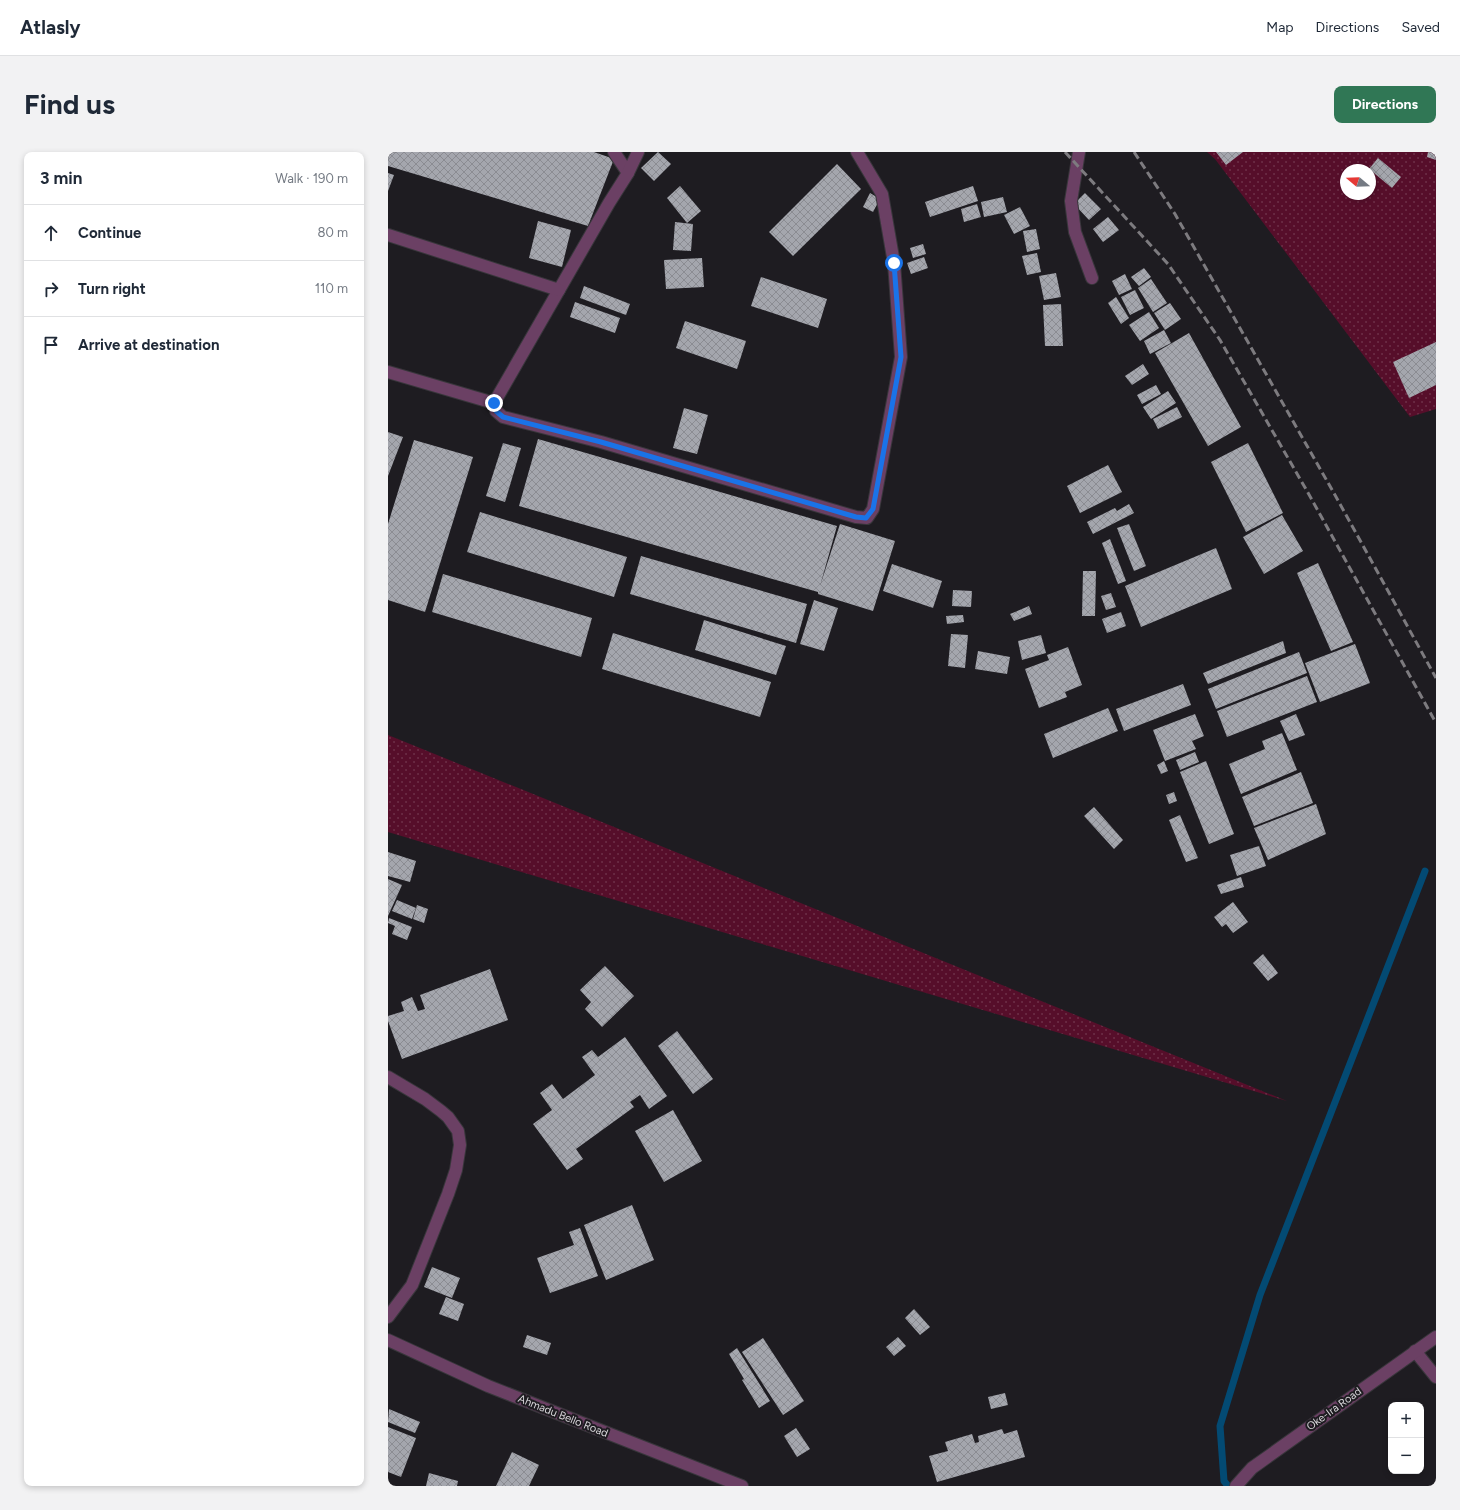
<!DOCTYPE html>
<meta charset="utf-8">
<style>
:root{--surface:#fff;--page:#f2f2f3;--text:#1f2937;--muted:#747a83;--line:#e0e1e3;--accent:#307755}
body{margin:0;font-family:Figtree,sans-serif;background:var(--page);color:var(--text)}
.controls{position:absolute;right:12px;bottom:12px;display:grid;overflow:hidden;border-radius:8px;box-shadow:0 2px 6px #0003}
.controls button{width:36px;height:36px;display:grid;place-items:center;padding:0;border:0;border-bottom:1px solid var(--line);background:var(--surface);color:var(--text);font:20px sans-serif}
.compass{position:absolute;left:952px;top:12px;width:36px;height:36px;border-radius:50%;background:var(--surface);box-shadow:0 2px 6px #0003;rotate:289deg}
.stop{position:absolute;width:12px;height:12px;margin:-9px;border:3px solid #1a73e8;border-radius:50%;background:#fff}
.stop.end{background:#1a73e8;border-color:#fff;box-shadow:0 1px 4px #0008}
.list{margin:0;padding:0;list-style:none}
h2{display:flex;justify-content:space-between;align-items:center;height:52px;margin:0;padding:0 16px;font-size:17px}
h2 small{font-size:13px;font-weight:400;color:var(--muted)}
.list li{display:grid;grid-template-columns:26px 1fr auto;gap:12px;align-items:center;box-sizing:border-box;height:56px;padding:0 16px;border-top:1px solid var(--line)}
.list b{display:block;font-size:15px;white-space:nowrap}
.list em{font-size:13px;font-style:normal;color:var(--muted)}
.icon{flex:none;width:22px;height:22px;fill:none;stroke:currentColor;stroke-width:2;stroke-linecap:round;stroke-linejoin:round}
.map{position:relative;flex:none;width:1048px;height:1334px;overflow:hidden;border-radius:8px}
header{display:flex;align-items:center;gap:24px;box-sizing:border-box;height:56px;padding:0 20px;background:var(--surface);border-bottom:1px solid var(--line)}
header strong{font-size:19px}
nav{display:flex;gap:22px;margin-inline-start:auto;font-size:14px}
.intro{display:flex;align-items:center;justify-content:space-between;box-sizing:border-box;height:96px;padding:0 24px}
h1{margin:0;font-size:28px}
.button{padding:10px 18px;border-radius:8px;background:var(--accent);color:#fff;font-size:14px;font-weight:700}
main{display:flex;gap:24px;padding:0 24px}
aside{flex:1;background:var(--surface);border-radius:8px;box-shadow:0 2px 6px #0003}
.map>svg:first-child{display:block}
</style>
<header>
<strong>Atlasly</strong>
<nav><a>Map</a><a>Directions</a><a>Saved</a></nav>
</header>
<div class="intro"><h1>Find us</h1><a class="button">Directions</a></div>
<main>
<aside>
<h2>3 min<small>Walk · 190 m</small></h2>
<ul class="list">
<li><svg class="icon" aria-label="ahead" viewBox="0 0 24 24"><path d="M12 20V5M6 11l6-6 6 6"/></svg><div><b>Continue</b></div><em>80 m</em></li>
<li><svg class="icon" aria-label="right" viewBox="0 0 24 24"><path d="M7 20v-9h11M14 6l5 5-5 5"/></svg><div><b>Turn right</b></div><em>110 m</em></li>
<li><svg class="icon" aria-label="arrive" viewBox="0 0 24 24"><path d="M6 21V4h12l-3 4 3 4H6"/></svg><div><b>Arrive at destination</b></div></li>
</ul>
</aside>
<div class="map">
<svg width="1048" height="1334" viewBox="0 0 1048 1334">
<defs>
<pattern id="grass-dots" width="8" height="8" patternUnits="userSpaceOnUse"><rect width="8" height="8" fill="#560e2a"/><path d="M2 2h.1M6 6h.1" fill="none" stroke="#6e3048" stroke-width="1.8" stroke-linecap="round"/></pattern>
<pattern id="building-cross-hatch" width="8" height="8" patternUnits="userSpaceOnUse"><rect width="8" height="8" fill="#a4a6ad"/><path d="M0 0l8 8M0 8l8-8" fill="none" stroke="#8b8c92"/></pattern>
</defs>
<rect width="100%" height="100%" fill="#1e1c21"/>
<g fill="url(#grass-dots)" fill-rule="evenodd">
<path d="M 819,0 L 1048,0 L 1048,257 L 1022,265 L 827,7 ZM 958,18 L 982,18 L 982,42 L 958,42 Z"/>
<path d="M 0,583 L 899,949 L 0,680 Z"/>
</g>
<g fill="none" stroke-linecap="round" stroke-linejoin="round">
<path stroke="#034a73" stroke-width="7" d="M 840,1334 L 836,1329 L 832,1274 L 872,1143 L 1037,719"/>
</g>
<g fill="url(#building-cross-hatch)">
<path d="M 0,0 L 206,0 L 226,7 L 200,74 L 0,14 Z"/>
<path d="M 270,0 L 283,12 L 266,29 L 253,16 Z"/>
<path d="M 828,0 L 855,0 L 838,13 Z"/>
<path d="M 1040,0 L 1048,0 L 1048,8 L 1039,5 Z"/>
<path d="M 990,6 L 1013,25 L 1004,36 L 981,17 Z"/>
<path d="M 449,12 L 473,37 L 405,104 L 381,80 Z"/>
<path d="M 0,21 L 6,23 L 0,39 Z"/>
<path d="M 292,34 L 313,59 L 299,71 L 279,46 Z"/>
<path d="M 585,34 L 590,49 L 542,65 L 537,50 Z"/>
<path d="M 482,41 L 492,47 L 485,60 L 475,55 Z"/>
<path d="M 697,41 L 713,57 L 701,68 L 686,52 Z"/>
<path d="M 615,45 L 619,60 L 596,65 L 593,50 Z"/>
<path d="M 589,52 L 593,65 L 576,70 L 573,57 Z"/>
<path d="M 632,55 L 642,74 L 626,82 L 616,63 Z"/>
<path d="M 720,65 L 731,78 L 715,90 L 705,77 Z"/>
<path d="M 150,69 L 183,78 L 174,115 L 141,106 Z"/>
<path d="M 287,70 L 305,72 L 303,99 L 285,98 Z"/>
<path d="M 648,77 L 652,97 L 639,100 L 635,79 Z"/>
<path d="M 535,92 L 538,102 L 525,106 L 522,96 Z"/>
<path d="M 649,101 L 653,120 L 639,123 L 634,104 Z"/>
<path d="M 536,105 L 540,116 L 523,122 L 519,111 Z"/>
<path d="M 314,106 L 316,135 L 278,137 L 276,108 Z"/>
<path d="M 756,116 L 763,125 L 751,134 L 743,125 Z"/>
<path d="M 668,121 L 673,145 L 656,148 L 651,124 Z"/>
<path d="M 737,122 L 744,137 L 731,143 L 724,129 Z"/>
<path d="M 373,125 L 439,147 L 430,176 L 363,154 Z"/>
<path d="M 763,127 L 779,151 L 765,160 L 750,136 Z"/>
<path d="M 196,134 L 242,152 L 238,163 L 192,146 Z"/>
<path d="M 747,138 L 756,156 L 742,163 L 733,145 Z"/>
<path d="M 728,145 L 741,166 L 733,172 L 720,151 Z"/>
<path d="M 187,150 L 232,166 L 227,181 L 182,165 Z"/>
<path d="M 782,151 L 793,167 L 777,178 L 766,161 Z"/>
<path d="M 673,152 L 675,194 L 657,194 L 655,153 Z"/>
<path d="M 761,160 L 771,176 L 752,189 L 741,173 Z"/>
<path d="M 297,169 L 358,189 L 349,217 L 288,196 Z"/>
<path d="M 776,178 L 783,191 L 762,202 L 756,189 Z"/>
<path d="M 801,181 L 853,275 L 820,294 L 767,201 Z"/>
<path d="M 1048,190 L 1048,233 L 1021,246 L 1005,210 Z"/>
<path d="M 755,212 L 761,222 L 744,233 L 737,224 Z"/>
<path d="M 768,233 L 773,242 L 754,252 L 749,243 Z"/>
<path d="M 780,239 L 788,251 L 763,267 L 755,255 Z"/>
<path d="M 789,255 L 794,265 L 770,277 L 765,267 Z"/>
<path d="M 296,256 L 320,263 L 309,302 L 285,296 Z"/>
<path d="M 0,280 L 15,285 L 0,324 Z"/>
<path d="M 150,287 L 449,374 L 432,434 L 452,372 L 507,389 L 485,459 L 430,442 L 430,440 L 131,354 Z"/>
<path d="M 26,288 L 85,305 L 37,460 L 0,448 L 0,372 Z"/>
<path d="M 115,291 L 133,296 L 117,350 L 98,344 Z"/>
<path d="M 860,291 L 895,361 L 858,380 L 823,310 Z"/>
<path d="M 720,313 L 734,340 L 692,361 L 679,334 Z"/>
<path d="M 741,352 L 746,361 L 705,382 L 699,370 L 727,356 L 729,359 Z"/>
<path d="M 92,360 L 239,405 L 226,445 L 79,400 Z"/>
<path d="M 894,363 L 915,399 L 876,422 L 855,385 Z"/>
<path d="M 741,372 L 758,414 L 746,419 L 729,376 Z"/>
<path d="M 722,387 L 738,429 L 730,432 L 714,391 Z"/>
<path d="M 828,396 L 844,437 L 753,475 L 737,434 Z"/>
<path d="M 253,404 L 419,452 L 408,491 L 242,442 Z"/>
<path d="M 930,411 L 965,490 L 943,499 L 909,421 Z"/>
<path d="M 504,412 L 554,429 L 545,456 L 495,439 Z"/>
<path d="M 695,419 L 708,419 L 707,464 L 694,464 Z"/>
<path d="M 55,422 L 204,466 L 193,505 L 44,460 Z"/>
<path d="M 565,438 L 584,439 L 583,455 L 564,454 Z"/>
<path d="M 723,441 L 728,455 L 718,458 L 713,444 Z"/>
<path d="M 426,448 L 450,456 L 436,499 L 412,492 Z"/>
<path d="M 641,454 L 644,462 L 626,469 L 622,462 Z"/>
<path d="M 733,460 L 738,474 L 719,481 L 714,467 Z"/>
<path d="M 575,463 L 576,470 L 559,472 L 558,464 Z"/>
<path d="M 316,468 L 398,494 L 388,523 L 307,498 Z"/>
<path d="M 225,481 L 383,530 L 372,565 L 214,517 Z"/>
<path d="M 563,482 L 580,483 L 577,516 L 560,514 Z"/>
<path d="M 653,483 L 658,501 L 634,508 L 630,489 Z"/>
<path d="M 895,489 L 898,501 L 820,532 L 815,521 Z"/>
<path d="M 967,492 L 982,531 L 932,550 L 917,511 Z"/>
<path d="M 680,495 L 694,533 L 677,540 L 679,545 L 651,556 L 637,517 L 661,508 L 659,503 Z"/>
<path d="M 590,499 L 622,505 L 619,522 L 587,517 Z"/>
<path d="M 911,500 L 919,521 L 828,557 L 820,537 Z"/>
<path d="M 919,524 L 929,550 L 839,585 L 829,559 Z"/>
<path d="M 795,532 L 803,553 L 736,579 L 728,557 Z"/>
<path d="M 720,556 L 730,579 L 665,606 L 656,582 Z"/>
<path d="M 807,562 L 816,584 L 804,589 L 808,597 L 777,609 L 765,578 Z"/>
<path d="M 908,562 L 917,583 L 901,589 L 892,569 Z"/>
<path d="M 894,581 L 909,618 L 853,642 L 841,612 L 877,597 L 874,589 Z"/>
<path d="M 807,600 L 811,610 L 792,618 L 788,608 Z"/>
<path d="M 776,609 L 780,619 L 773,622 L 769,613 Z"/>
<path d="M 818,609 L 846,682 L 821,692 L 792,620 Z"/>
<path d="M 913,620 L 925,651 L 866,674 L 854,645 Z"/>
<path d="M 786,640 L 789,649 L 781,652 L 778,643 Z"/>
<path d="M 928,652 L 938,682 L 880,708 L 866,676 Z"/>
<path d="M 706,655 L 735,688 L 726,697 L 696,664 Z"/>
<path d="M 792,663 L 810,706 L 798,710 L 781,668 Z"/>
<path d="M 871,694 L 878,714 L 849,724 L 842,703 Z"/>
<path d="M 0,700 L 28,709 L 22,730 L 0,724 Z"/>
<path d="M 853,725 L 856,735 L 833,742 L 829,733 Z"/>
<path d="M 0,727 L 14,733 L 0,764 Z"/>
<path d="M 9,748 L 28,756 L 24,767 L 4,759 Z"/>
<path d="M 845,750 L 860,770 L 845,781 L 838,772 L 834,775 L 826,765 Z"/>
<path d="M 29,753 L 40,757 L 36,771 L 25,767 Z"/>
<path d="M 1,766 L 24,775 L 19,788 L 4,782 L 7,774 L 0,771 Z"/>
<path d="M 875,802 L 890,821 L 880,829 L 865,811 Z"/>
<path d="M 217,814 L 246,844 L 214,875 L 197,857 L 203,850 L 192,838 Z"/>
<path d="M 102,817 L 120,868 L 14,907 L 0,869 L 0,864 L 16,859 L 13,850 L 24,845 L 30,859 L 37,857 L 32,843 Z"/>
<path d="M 289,879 L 325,927 L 305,942 L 270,894 Z"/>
<path d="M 237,885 L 279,944 L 261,957 L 252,943 L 242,950 L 246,955 L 188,997 L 195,1007 L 179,1018 L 145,972 L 164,958 L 152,941 L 164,932 L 175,947 L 207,923 L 194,905 L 204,898 L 210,905 Z"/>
<path d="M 285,958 L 314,1009 L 276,1030 L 247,979 Z"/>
<path d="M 244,1053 L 266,1108 L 218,1128 L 196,1073 Z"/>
<path d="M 192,1076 L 210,1124 L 162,1141 L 149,1106 L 186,1093 L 181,1080 Z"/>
<path d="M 44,1115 L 72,1126 L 64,1146 L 36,1135 Z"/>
<path d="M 58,1145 L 76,1152 L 70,1169 L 51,1162 Z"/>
<path d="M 526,1157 L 542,1175 L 532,1183 L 517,1166 Z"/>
<path d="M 139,1183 L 163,1191 L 159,1203 L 135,1195 Z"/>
<path d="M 510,1185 L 518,1194 L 506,1204 L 498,1195 Z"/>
<path d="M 375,1186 L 416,1249 L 395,1263 L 354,1200 Z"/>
<path d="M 349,1196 L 382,1249 L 371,1256 L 354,1228 L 356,1227 L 341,1202 Z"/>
<path d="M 617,1241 L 620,1253 L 603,1257 L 600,1245 Z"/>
<path d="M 1,1257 L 32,1270 L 27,1281 L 0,1270 Z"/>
<path d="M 0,1275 L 28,1286 L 13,1325 L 0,1320 Z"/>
<path d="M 408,1276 L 422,1297 L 409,1305 L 396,1284 Z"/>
<path d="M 614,1277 L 616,1282 L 629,1278 L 637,1305 L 549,1330 L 541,1304 L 560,1299 L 557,1290 L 584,1282 L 587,1291 L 591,1290 L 590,1284 Z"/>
<path d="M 124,1300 L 151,1313 L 141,1334 L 108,1334 Z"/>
<path d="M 41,1321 L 70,1329 L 69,1334 L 38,1334 Z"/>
</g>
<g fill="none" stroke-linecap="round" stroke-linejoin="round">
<defs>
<g id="lane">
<path d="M 226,0 L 240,21"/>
<path d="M 250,0 L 240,21 L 221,51 L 106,251 L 108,259 L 115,265 L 213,290 L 468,365 L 479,366 L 485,357 L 513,205 L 506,111 L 494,42 L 469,0"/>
<path d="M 0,83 L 171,138"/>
<path d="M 0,220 L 106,251"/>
<path d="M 0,925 L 37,947 L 53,959 L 60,965 L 70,979 L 72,993 L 68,1018 L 60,1042 L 24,1133 L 0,1165"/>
</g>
<g id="street">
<path d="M 691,0 L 683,49 L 687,80 L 704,126"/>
<path d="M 0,1188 L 100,1234 L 354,1334"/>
<path d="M 1027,1199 L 1048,1225"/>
<path d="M 848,1334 L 864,1316 L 1048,1185"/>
</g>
</defs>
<use href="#lane" stroke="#38363b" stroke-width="14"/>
<use href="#street" stroke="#38363b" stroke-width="14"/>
<use href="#lane" stroke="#6b4064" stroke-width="12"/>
<use href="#street" stroke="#6b4064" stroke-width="12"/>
<g stroke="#7d7b7f" stroke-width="3" stroke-dasharray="8 4" stroke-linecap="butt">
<path d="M 677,0 L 780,112 L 832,188 L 919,339 L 1048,571"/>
<path d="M 746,0 L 787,62 L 947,343 L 1048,526"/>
</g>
</g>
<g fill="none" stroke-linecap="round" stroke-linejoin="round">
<path stroke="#1a73e8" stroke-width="5" d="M 106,251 L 108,259 L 115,265 L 213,290 L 468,365 L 478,366 L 485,357 L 513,205 L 506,111"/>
</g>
<g text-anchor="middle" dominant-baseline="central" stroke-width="4" stroke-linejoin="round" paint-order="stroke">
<g font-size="11" fill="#d9d7db" stroke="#1e1c21">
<text transform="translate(946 1257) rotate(-36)">Oke-Ira Road</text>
<text transform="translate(175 1264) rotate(22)">Ahmadu Bello Road</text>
</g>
</g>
</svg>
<div class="controls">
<button>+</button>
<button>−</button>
</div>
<svg class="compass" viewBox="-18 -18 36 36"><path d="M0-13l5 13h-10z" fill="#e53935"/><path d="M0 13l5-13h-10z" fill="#747a83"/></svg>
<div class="stop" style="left:506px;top:111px"></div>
<div class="stop end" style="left:106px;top:251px"></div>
</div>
</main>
